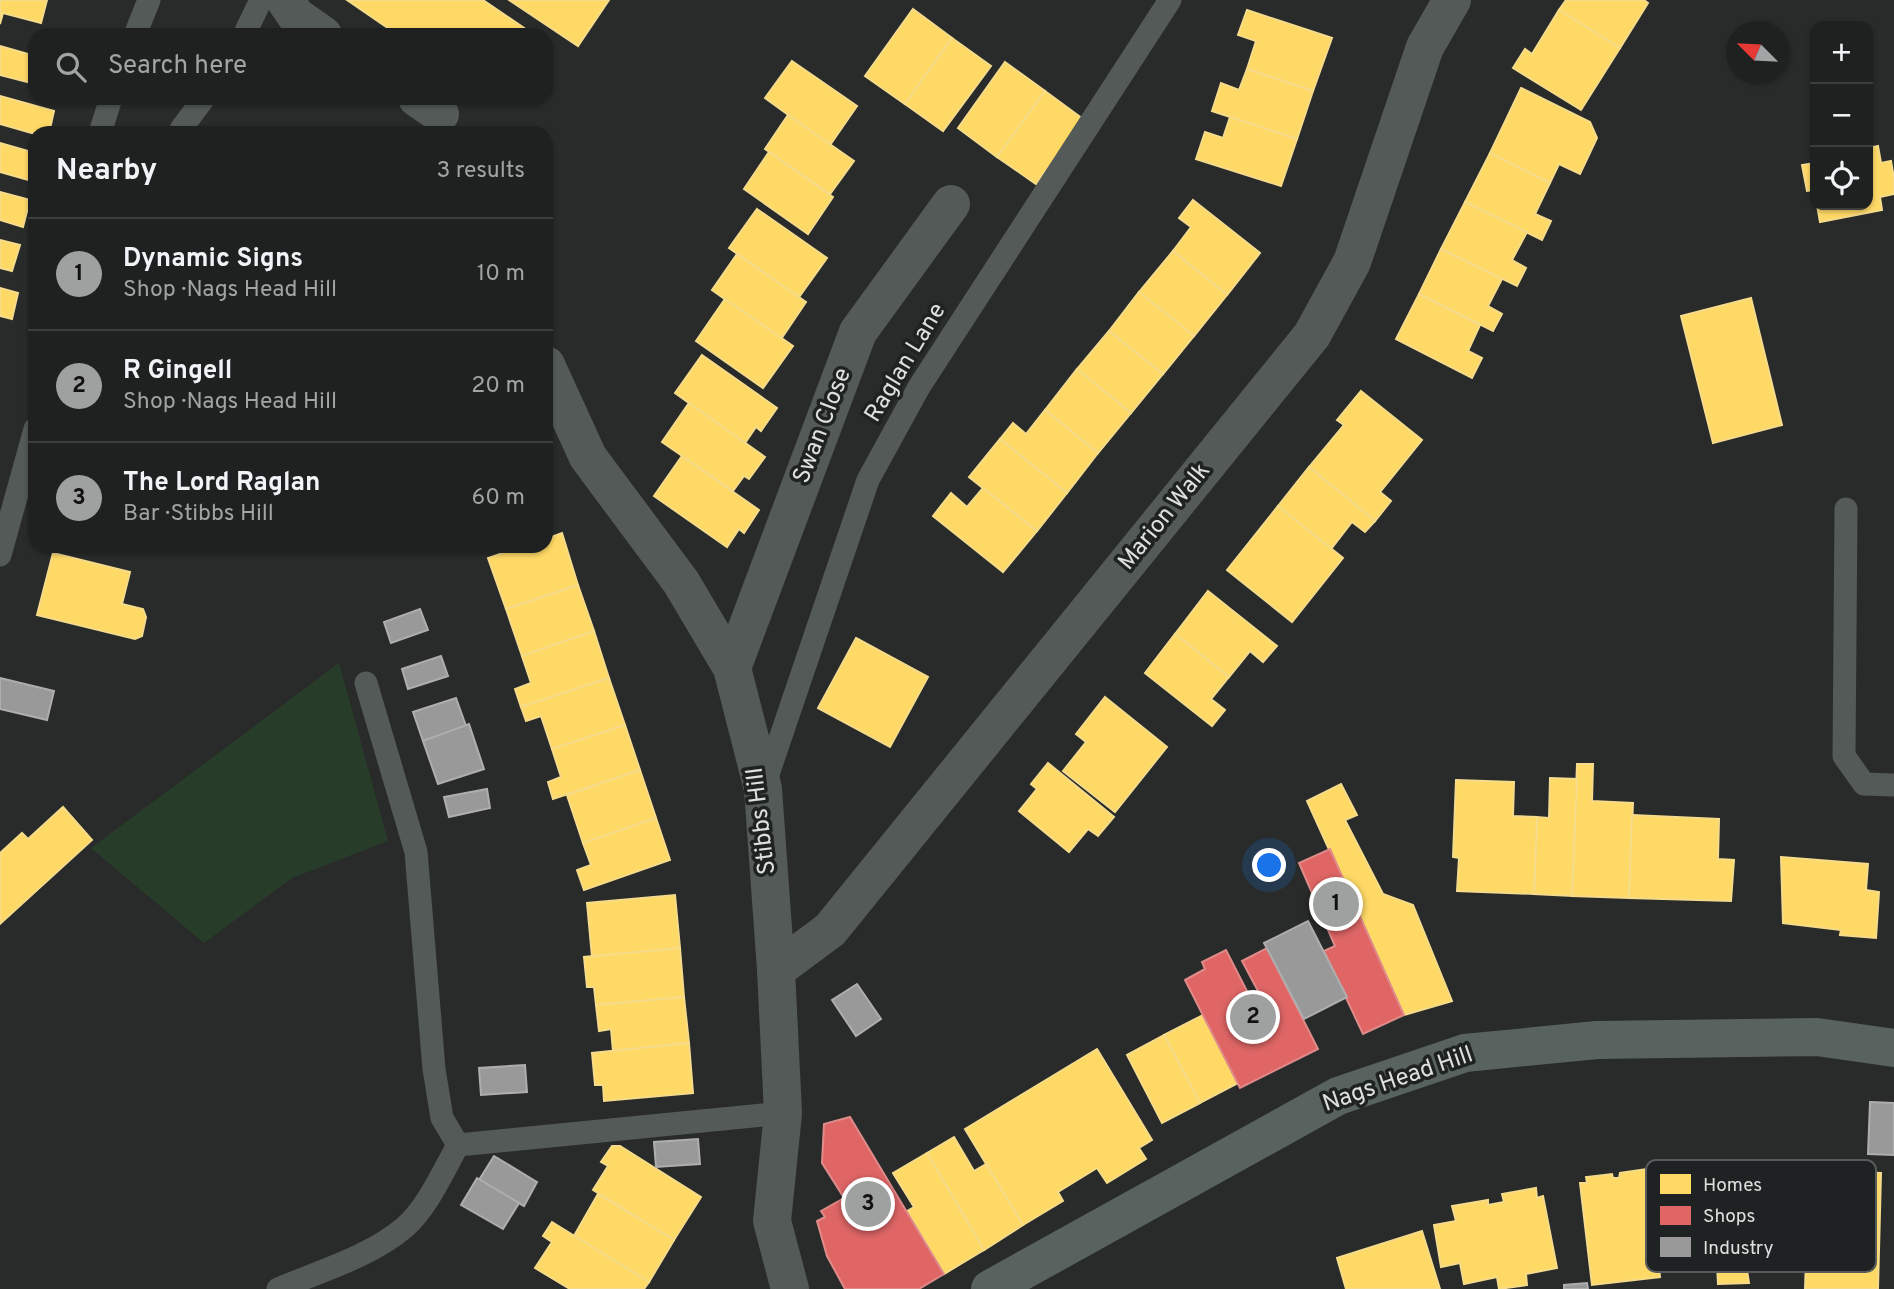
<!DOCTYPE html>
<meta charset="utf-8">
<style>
:root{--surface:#1f2020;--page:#2c2d2d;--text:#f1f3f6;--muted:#a1a3a5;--line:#3c3e3e;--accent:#9fa1a0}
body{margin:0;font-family:Overpass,sans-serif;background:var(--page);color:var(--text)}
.controls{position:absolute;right:21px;top:21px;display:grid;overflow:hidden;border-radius:14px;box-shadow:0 2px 5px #0004}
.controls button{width:63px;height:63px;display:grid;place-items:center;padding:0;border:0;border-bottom:2px solid var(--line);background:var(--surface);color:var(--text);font:35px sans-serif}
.compass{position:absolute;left:1726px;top:21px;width:63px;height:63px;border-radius:50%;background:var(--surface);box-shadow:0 2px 5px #0004;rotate:294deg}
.you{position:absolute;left:1270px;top:866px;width:24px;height:24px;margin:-18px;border:5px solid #fff;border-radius:50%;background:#1a73e8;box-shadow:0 0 0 10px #1a73e833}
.badge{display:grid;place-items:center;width:46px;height:46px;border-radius:50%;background:var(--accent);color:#111;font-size:23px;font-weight:700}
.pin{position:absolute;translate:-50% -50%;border:4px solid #fff;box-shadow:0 2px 7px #0006}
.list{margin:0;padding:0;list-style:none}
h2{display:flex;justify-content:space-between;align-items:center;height:91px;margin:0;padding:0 28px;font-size:30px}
h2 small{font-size:23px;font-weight:400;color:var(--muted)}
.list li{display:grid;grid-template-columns:46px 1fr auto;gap:21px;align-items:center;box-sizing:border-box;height:112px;padding:0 28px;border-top:2px solid var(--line)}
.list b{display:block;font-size:26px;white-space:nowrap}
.list p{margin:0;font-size:23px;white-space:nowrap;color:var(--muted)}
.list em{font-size:23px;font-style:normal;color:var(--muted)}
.icon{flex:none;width:38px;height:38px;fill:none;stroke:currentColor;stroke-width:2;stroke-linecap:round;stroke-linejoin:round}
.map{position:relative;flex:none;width:1894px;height:1289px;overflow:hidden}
.search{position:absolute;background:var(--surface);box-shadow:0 2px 5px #0004;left:28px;top:28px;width:525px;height:77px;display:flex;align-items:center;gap:18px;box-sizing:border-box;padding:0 24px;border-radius:21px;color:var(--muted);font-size:26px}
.panel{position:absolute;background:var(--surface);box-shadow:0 2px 5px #0004;left:28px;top:126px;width:525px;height:427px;border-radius:21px}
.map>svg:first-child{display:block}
</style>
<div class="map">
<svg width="1894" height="1289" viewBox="0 0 1894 1289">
<rect width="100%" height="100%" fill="#292b2a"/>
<path fill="#283d29" d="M 339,663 L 388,841 L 292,878 L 204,943 L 91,848 Z"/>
<g fill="#ffd966" stroke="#f5db8a" stroke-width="2">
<path d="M 0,0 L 47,0 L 41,23 L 3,13 L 0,24 Z"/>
<path d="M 347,0 L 483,0 L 530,32 L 528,35 L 398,35 Z"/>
<path d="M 509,0 L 609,0 L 578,46 Z"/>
<path d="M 1566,0 L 1644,0 L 1648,3 L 1620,48 L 1559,10 Z"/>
<path d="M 913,9 L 952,38 L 905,104 L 865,76 Z"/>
<path d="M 1247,10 L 1332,38 L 1313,91 L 1247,69 L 1256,41 L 1238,35 Z"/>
<path d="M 1559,10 L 1620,48 L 1581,110 L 1513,68 L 1525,49 L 1532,54 Z"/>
<path d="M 952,38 L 991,66 L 943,131 L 905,104 Z"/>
<path d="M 0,46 L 35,56 L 35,84 L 0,75 Z"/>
<path d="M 792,61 L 857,106 L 830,145 L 765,98 Z"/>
<path d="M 1005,62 L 1045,91 L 997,157 L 958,128 Z"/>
<path d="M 1247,69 L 1313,91 L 1297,139 L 1212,111 L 1221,83 L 1239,90 Z"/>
<path d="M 1521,88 L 1590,122 L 1597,138 L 1580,174 L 1559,164 L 1550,183 L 1490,153 Z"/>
<path d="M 1045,91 L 1083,119 L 1036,184 L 997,157 Z"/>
<path d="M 0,96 L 54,111 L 49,133 L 35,134 L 0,124 Z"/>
<path d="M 788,115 L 854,161 L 830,194 L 765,149 Z"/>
<path d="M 1230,117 L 1297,139 L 1281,186 L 1196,159 L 1205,132 L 1223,138 Z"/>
<path d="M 0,143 L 35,153 L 35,182 L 0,172 Z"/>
<path d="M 1878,146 L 1881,163 L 1891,161 L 1894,178 L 1894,194 L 1880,197 L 1882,210 L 1820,222 L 1817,205 L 1868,205 L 1868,148 Z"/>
<path d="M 769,152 L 833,197 L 808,234 L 744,189 Z"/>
<path d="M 1490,153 L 1550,183 L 1535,214 L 1551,221 L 1542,240 L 1465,202 Z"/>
<path d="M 1815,163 L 1815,196 L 1814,190 L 1807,191 L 1802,165 Z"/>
<path d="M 0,192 L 30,200 L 23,227 L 0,220 Z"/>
<path d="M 1193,200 L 1260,253 L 1227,295 L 1173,251 L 1191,227 L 1179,218 Z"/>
<path d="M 1465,202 L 1527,232 L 1512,260 L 1526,268 L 1517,286 L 1441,249 Z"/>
<path d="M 757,209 L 827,258 L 799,297 L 729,248 Z"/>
<path d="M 0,240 L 20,245 L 12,271 L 0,268 Z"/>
<path d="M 1441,249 L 1502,279 L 1488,306 L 1502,314 L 1493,331 L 1419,294 Z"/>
<path d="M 1173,251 L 1227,295 L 1194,336 L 1139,292 Z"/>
<path d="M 737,254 L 806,302 L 781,339 L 712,290 Z"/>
<path d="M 0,288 L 18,293 L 12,319 L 0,316 Z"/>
<path d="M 1139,292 L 1194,336 L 1163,374 L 1109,331 Z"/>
<path d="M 1419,294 L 1480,325 L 1468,351 L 1482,358 L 1472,378 L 1396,339 Z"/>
<path d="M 1751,298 L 1782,425 L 1713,443 L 1681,316 Z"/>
<path d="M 725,299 L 793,346 L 763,388 L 696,341 Z"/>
<path d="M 1109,331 L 1163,374 L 1131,413 L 1077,369 Z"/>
<path d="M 702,355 L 777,408 L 761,431 L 756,427 L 745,443 L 675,393 Z"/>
<path d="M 1077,369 L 1131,413 L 1098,453 L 1045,410 Z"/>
<path d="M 1361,391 L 1422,440 L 1380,492 L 1391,501 L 1375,521 L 1309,467 L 1344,425 L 1337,420 Z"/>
<path d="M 689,403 L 765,457 L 749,479 L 744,476 L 733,491 L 662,442 Z"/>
<path d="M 1045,410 L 1098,453 L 1067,493 L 1000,439 L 1013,423 L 1026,434 Z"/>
<path d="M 1000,439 L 1067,493 L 1037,531 L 969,477 Z"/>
<path d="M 682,456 L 759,510 L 744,533 L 739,529 L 727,547 L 654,496 Z"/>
<path d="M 1309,467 L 1375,521 L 1365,532 L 1352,522 L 1331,549 L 1278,506 Z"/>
<path d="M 983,488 L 1037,531 L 1003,572 L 933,516 L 951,493 L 967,507 Z"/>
<path d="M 1278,506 L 1343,558 L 1292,622 L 1227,570 Z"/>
<path d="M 562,533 L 578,585 L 506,609 L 488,558 L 523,546 L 546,546 L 546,539 Z"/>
<path d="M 53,553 L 130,572 L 122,604 L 143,609 L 146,617 L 142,636 L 135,639 L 37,615 Z"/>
<path d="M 578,585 L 594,631 L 522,656 L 506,609 Z"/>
<path d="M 1208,591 L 1277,646 L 1263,662 L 1250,651 L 1229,677 L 1175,634 Z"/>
<path d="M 594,631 L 609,678 L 521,707 L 515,689 L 531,683 L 522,656 Z"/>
<path d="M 1175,634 L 1229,677 L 1211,699 L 1225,710 L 1212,726 L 1145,673 Z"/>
<path d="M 856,638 L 928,677 L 890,747 L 818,708 Z"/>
<path d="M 609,678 L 625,725 L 552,749 L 541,716 L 526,721 L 521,707 Z"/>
<path d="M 1105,697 L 1167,747 L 1115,812 L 1063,771 L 1086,742 L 1076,734 Z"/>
<path d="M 625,725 L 640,770 L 553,799 L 548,782 L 561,777 L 552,749 Z"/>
<path d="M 1048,763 L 1114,817 L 1098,836 L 1088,829 L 1069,852 L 1019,811 L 1037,789 L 1031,784 Z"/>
<path d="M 1577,764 L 1593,764 L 1592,801 L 1633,803 L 1629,898 L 1572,896 Z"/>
<path d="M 640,770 L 656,818 L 583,843 L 567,795 Z"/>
<path d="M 1550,778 L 1577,779 L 1572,896 L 1534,894 L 1537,817 L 1549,818 Z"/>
<path d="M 1456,780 L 1514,782 L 1513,816 L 1537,817 L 1534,894 L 1457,891 L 1459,858 L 1453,857 Z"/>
<path d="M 1341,784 L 1357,815 L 1345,820 L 1383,894 L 1413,905 L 1452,1001 L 1404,1015 L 1307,801 Z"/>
<path d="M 63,807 L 92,840 L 0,924 L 0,853 L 22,833 L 28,839 Z"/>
<path d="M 1632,815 L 1719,819 L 1718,859 L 1734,860 L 1731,901 L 1629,898 Z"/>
<path d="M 656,818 L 670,860 L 584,890 L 577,870 L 591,865 L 583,843 Z"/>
<path d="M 1781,857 L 1868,864 L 1866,890 L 1879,892 L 1876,938 L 1840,935 L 1841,930 L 1783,923 Z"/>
<path d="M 675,895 L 680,948 L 592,957 L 587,903 Z"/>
<path d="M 680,948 L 684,997 L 596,1005 L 594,987 L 587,987 L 584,957 Z"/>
<path d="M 684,997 L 689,1043 L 613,1051 L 611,1029 L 599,1031 L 596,1005 Z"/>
<path d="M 1203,1015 L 1238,1083 L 1200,1103 L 1164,1035 Z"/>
<path d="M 1164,1035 L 1200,1103 L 1162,1123 L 1127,1055 Z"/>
<path d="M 689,1043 L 693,1093 L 604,1101 L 603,1085 L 595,1085 L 592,1053 Z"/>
<path d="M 1097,1049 L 1152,1140 L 1139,1148 L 1146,1159 L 1107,1183 L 1097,1168 L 1058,1192 L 1063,1201 L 1023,1225 L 965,1129 Z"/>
<path d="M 954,1137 L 974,1171 L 986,1164 L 1023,1225 L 984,1250 L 927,1153 Z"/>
<path d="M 612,1146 L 620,1146 L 701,1197 L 674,1240 L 593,1190 L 608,1166 L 601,1162 Z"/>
<path d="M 927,1153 L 984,1250 L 944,1274 L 907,1211 L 914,1207 L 893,1173 Z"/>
<path d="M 1648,1169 L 1660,1277 L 1592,1285 L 1580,1183 L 1587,1183 L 1586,1177 L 1612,1174 L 1613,1178 L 1619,1178 L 1620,1173 Z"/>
<path d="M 1809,1170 L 1881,1173 L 1878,1289 L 1805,1289 Z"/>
<path d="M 1794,1179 L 1798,1253 L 1793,1253 L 1793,1268 L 1747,1270 L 1749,1283 L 1718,1284 L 1713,1183 Z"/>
<path d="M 1536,1188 L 1537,1198 L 1543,1196 L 1557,1268 L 1526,1274 L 1527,1285 L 1499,1289 L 1497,1277 L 1464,1284 L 1460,1263 L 1441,1267 L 1434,1225 L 1456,1221 L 1452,1206 L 1488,1200 L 1488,1205 L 1504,1202 L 1502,1194 Z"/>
<path d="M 598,1194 L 674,1240 L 649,1282 L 574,1236 Z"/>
<path d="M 552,1222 L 649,1282 L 644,1289 L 570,1289 L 535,1268 L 552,1242 L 543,1236 Z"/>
<path d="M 1422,1231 L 1440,1289 L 1346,1289 L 1337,1258 Z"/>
</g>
<g fill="#e06666" stroke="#df8b8a" stroke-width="2">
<path d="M 1330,849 L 1404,1015 L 1363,1034 L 1324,951 L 1335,946 L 1299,863 Z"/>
<path d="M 1267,948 L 1318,1049 L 1240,1088 L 1185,980 L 1205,969 L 1202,962 L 1226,950 L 1249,995 L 1258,991 L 1242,961 Z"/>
<path d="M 850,1117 L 944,1274 L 919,1289 L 845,1289 L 827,1256 L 817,1221 L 825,1217 L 821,1211 L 844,1198 L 822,1163 L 824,1124 Z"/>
</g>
<g fill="#999" stroke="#aeaeae" stroke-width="2">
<path d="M 420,609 L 428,630 L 391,643 L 384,622 Z"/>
<path d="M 441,656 L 448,676 L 408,689 L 402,669 Z"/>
<path d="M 0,678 L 54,691 L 47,720 L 0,709 Z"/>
<path d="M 456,698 L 466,726 L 423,741 L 413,712 Z"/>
<path d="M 469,724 L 484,769 L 438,784 L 423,741 Z"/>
<path d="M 487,789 L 490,808 L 449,817 L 444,797 Z"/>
<path d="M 1308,921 L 1347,997 L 1304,1019 L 1264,943 Z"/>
<path d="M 857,984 L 881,1019 L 856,1036 L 832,1000 Z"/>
<path d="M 525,1065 L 527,1092 L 481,1095 L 479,1068 Z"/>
<path d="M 1870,1102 L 1894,1103 L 1894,1155 L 1868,1154 Z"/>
<path d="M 698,1139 L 700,1164 L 656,1167 L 654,1142 Z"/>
<path d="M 494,1156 L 537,1182 L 524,1206 L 479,1180 Z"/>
<path d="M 477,1178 L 519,1203 L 503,1229 L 461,1205 Z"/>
<path d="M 1587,1283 L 1588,1289 L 1564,1289 L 1564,1285 Z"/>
</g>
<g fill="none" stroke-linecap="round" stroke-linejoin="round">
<g stroke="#535a57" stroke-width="23">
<path d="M 135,35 L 149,0"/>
<path d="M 244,35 L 261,0"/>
<path d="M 100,133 L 111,98"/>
<path d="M 185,133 L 181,129 L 204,98"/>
<path d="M 1846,509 L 1844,756 L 1864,784 L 1894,785"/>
<path d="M 0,555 L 35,429"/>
<path d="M 366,683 L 416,852 L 434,1069 L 442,1118 L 458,1145"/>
<path d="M 765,783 L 868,480 L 919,387 L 1170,0"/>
<path d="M 278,1289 C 320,1271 370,1257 405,1227 C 427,1208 444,1170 458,1145 L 783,1113"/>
</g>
<g stroke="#535a57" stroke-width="38">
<path d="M 285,0 L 296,16 L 323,35"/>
<path d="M 417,98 L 440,114"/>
<path d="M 546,365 L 588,457 L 681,582 L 732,668 L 763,789 L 776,970 L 783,1113 L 772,1221 L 790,1289"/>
<path d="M 732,668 L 858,332 L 951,204"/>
<path d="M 776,970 L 830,930 L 1312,335 L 1352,262 L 1425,47 L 1452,0"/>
</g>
<path stroke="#58635f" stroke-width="38" d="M 990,1289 L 1338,1096 L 1465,1053 L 1597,1040 L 1817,1037 L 1894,1048"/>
</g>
<g text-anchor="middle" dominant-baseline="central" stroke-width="7" stroke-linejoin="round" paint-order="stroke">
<g font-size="24" fill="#dee0df" stroke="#1f2222">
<text transform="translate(906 363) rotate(-59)">Raglan Lane</text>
<text transform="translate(823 426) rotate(-69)">Swan Close</text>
<text transform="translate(1165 517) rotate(-51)">Marion Walk</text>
<text transform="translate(762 821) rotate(-97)">Stibbs Hill</text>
<text transform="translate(1398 1080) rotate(-19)">Nags Head Hill</text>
</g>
</g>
<rect x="1646" y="1160" width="230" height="112" rx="10" fill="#1f2222" stroke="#585b5b" stroke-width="2"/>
<rect x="1660" y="1174" width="31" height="20" fill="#ffd966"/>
<rect x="1660" y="1206" width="31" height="19" fill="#e06666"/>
<rect x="1660" y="1237" width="31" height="20" fill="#999"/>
<g font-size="19" fill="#dee0df">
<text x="1703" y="1191">Homes</text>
<text x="1703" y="1222">Shops</text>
<text x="1703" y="1254">Industry</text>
</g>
</svg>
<div class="controls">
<button>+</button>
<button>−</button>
<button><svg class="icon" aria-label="locate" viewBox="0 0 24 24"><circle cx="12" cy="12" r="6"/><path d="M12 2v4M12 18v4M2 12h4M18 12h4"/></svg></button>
</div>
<svg class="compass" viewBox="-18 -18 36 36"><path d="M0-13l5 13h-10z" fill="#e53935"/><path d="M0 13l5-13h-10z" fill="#a1a3a5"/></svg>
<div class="you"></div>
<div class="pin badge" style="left:1336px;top:904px">1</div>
<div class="pin badge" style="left:1253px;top:1017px">2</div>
<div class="pin badge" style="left:868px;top:1204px">3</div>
<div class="search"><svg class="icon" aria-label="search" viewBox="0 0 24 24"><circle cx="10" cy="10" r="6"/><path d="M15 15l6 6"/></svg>Search here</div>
<section class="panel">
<h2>Nearby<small>3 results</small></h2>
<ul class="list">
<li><span class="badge">1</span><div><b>Dynamic Signs</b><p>Shop · Nags Head Hill</p></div><em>10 m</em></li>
<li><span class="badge">2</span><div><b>R Gingell</b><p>Shop · Nags Head Hill</p></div><em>20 m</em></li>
<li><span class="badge">3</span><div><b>The Lord Raglan</b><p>Bar · Stibbs Hill</p></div><em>60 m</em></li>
</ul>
</section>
</div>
